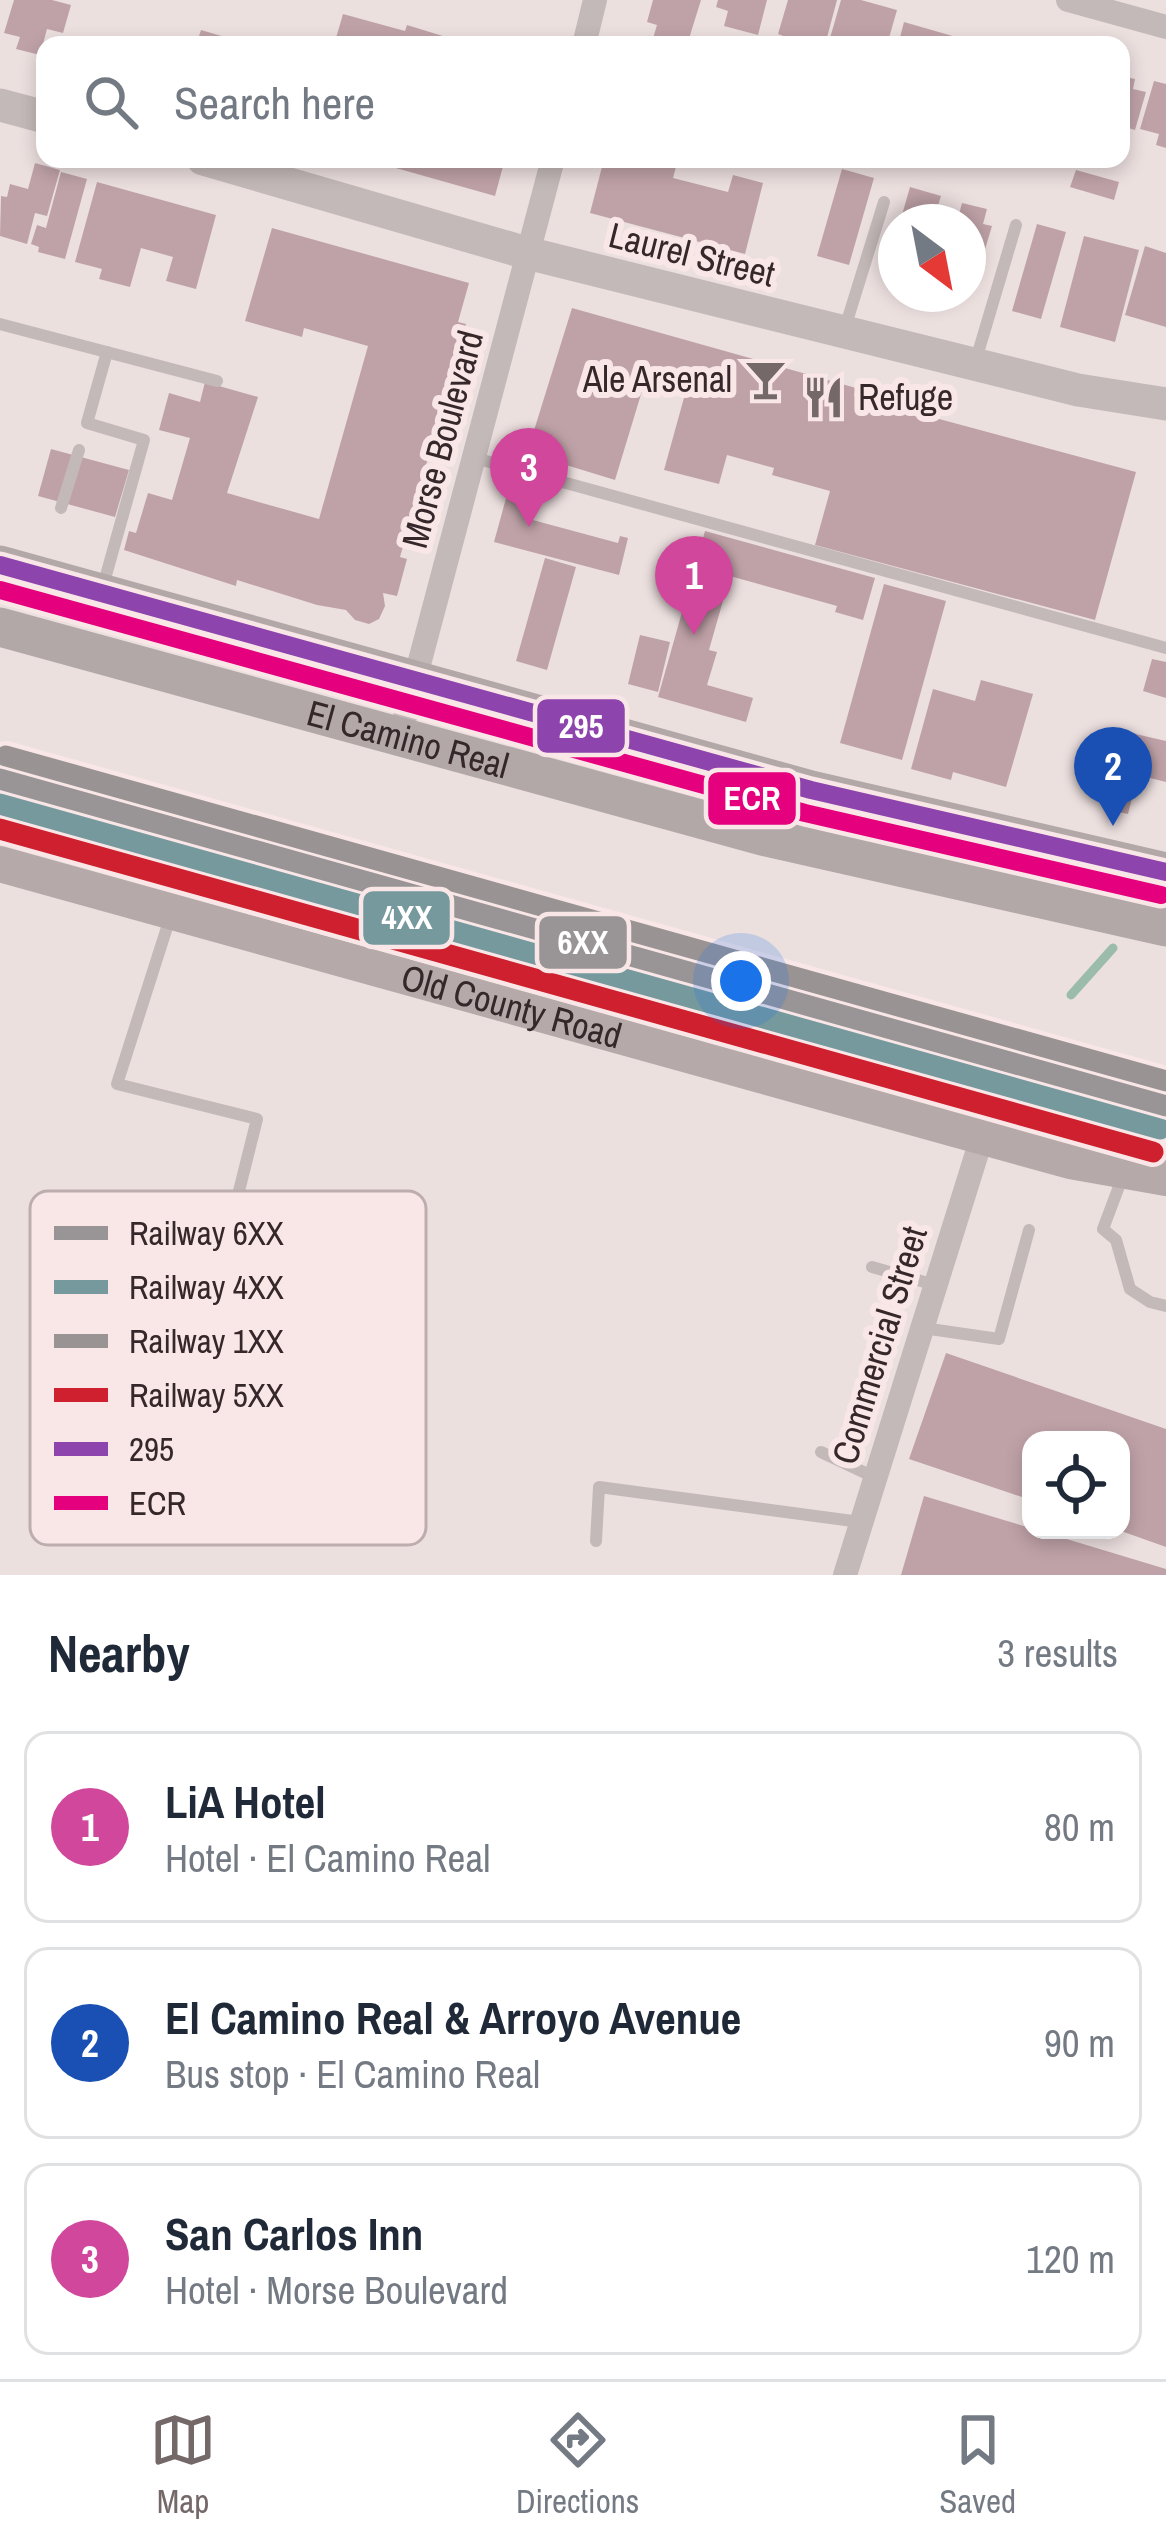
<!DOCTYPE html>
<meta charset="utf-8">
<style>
:root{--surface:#fff;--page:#f2f2f3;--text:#1f2937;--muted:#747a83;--line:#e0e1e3;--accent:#756869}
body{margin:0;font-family:"Archivo Narrow",sans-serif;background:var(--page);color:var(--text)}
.controls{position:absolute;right:36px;bottom:36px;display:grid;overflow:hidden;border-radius:24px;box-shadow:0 6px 18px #0003}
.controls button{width:108px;height:108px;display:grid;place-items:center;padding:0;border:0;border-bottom:3px solid var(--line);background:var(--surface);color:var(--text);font:60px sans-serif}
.compass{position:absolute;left:878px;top:204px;width:108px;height:108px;border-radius:50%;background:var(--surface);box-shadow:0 6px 18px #0003;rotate:148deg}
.you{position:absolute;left:741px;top:981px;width:42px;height:42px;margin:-30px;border:9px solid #fff;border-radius:50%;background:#1a73e8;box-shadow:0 0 0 18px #1a73e833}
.badge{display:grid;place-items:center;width:78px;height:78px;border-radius:50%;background:var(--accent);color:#fff;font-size:39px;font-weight:700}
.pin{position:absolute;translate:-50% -99px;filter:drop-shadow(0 3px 6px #0008)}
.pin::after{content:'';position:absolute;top:63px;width:42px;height:36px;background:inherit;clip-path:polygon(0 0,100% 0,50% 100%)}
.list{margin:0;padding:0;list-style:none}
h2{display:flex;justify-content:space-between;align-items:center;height:156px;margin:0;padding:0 48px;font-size:51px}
h2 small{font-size:39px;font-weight:400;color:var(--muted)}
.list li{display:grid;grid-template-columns:78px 1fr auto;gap:36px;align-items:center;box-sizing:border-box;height:192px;margin:0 24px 24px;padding:0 24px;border:3px solid var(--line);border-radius:24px}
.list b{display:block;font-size:45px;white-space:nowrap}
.list p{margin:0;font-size:39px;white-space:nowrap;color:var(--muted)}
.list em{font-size:39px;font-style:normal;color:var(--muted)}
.icon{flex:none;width:66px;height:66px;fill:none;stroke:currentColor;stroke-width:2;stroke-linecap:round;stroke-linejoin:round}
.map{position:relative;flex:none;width:1166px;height:1575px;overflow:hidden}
.search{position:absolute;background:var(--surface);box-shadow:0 6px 18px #0003;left:36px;right:36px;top:36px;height:132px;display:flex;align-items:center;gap:30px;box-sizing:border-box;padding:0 42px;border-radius:24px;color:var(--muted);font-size:45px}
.sheet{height:804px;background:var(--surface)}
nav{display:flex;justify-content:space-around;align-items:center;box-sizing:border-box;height:168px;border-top:3px solid var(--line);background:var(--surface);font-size:33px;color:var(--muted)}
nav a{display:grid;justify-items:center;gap:6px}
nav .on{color:var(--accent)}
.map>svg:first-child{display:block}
</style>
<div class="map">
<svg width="1166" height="1575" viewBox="0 0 1166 1575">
<rect width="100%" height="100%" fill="#ece0df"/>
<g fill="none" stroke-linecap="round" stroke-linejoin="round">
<path stroke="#9cbcab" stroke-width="9" d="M 1071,995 L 1113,948"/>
</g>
<g fill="#bfa2a8">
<path d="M 14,0 L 52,0 L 71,5 L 63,33 L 47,29 L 40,55 L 16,49 L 20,37 L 4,33 Z"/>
<path d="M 653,0 L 701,0 L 687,45 L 651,45 L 657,25 L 647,22 Z"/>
<path d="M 718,0 L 767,0 L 758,35 L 724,26 L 728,11 L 716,7 Z"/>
<path d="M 788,0 L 837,0 L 825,45 L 783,45 L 786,37 L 778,34 Z"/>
<path d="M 841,0 L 861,0 L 897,10 L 887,45 L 828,45 Z"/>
<path d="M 343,14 L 405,31 L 407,25 L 472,45 L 334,45 Z"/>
<path d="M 904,22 L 956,37 L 954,45 L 898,45 Z"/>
<path d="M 201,30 L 249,44 L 249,45 L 196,45 Z"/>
<path d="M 1121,76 L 1135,79 L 1133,89 L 1146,92 L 1135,130 L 1121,126 Z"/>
<path d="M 1154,81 L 1166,84 L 1166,148 L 1156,145 L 1159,134 L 1140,129 Z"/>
<path d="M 364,159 L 505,159 L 495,196 Z"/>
<path d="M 604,159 L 678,159 L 673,178 L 728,192 L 733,175 L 763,183 L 745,254 L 590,213 Z"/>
<path d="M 35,163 L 60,170 L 47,216 L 35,213 L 27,244 L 0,236 L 1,196 L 7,197 L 10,184 L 28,189 Z"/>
<path d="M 842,169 L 874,178 L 849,265 L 817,256 Z"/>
<path d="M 1076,170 L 1119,182 L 1114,200 L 1070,187 Z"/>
<path d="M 61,172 L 87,179 L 65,259 L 38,252 L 39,247 L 31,244 L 37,225 L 46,228 Z"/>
<path d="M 97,182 L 216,215 L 196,289 L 166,281 L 173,257 L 141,248 L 130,287 L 99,279 L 102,269 L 75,262 Z"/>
<path d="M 910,187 L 941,196 L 933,222 L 900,222 Z"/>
<path d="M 962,203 L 987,209 L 983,224 L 992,226 L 974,286 L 968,284 L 968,222 L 957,222 Z"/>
<path d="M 1037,224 L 1066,232 L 1041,319 L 1012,311 Z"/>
<path d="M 272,228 L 469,283 L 458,322 L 466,324 L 400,557 L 407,559 L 397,596 L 383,593 L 385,606 L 379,619 L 369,624 L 355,620 L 346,610 L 317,605 L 237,580 L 236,586 L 124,550 L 129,531 L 136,533 L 148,493 L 172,500 L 190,438 L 159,430 L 169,393 L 200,402 L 205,382 L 258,397 L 227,493 L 319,519 L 368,346 L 304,328 L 302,337 L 245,321 Z"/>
<path d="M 1084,236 L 1139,250 L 1115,342 L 1060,327 Z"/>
<path d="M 1145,246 L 1166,253 L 1166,327 L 1125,315 Z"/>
<path d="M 572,308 L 856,388 L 854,396 L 1136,472 L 1095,620 L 815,545 L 830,491 L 772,475 L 774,468 L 727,455 L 719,484 L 664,470 L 690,376 L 677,373 L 670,398 L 642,391 L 615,480 L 527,453 Z"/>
<path d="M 51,449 L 129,470 L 115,517 L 38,496 Z"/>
<path d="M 511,480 L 531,485 L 530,491 L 536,492 L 529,519 L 618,543 L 620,536 L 628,538 L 619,575 L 494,542 Z"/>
<path d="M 705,531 L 875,578 L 863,620 L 835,612 L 837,606 L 730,576 L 709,650 L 717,652 L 707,685 L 753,698 L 746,722 L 658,697 Z"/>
<path d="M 545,558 L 576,567 L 547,670 L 516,661 Z"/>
<path d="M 884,584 L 946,601 L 902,760 L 840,743 Z"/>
<path d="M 640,635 L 670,642 L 658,692 L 628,684 Z"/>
<path d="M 1152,659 L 1166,662 L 1166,698 L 1143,691 Z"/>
<path d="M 981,680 L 1033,694 L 1006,787 L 953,772 L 951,780 L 911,769 L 933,689 L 975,701 Z"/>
<path d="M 1127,732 L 1166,741 L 1166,782 L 1138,775 L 1128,814 L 1109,810 Z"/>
<path d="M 946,1353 L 1166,1429 L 1166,1547 L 1121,1531 L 1121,1440 L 1031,1440 L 1031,1500 L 909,1459 Z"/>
<path d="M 924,1496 L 1166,1569 L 1166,1575 L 901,1575 Z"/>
</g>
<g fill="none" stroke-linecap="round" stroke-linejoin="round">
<g stroke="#c4b9b9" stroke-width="12">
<path d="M 0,324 L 217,381"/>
<path d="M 844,331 L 884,202"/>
<path d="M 975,363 L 1016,225"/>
<path d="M 475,458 L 1166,648"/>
<path d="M 61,508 L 79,450"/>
<path d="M 103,586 L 144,440 L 87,423 L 107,352"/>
<path d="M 170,918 L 117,1084 L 257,1119 L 233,1215 L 262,1228 L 344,1250"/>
<path d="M 1124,1173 L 1103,1229 L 1116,1240 L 1130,1289 L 1150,1302 L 1166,1306"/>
<path d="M 872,1267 L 935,1285"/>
<path d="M 923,1328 L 999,1339 L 1029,1230"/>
<path d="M 821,1452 L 874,1477"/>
<path d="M 596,1541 L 599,1487 L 860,1522"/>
</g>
<g stroke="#c4b9b9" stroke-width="24">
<path d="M 1068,0 L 1166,27"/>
<path d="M 584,45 L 595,0"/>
<path d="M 400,736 L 553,159"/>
<path d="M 845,1575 L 982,1137"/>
</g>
<g stroke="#c4b9b9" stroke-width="33">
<path d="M 0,105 L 45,117"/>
<path d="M 203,159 L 527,253 L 1078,390 L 1166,404"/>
</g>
<path stroke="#b5a9a9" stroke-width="36" id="s1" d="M 0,864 L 1070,1161 L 1166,1178"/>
<g stroke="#b3a8a8" stroke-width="39">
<path d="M 0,565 L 811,790 L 1166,872"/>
<path id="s2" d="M 0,627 L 762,836 L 1166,927"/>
</g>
<defs>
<path id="bus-1" d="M 0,565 L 811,790 L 1166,872"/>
<path id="bus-2" d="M 0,590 L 805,813 L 1161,895"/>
</defs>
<use href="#bus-1" stroke="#f9e7e7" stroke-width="27"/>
<use href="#bus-2" stroke="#f9e7e7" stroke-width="27"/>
<use href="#bus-1" stroke="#8e44ad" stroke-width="18"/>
<use href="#bus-2" stroke="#e5007d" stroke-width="18"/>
<defs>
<path id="rail-1" d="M 0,779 L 1166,1106"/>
<path id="rail-2" d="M 0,804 L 1160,1129"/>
<path id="rail-3" d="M 6,756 L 1166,1081"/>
<path id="rail-4" d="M 0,829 L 1153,1152"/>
</defs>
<use href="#rail-1" stroke="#f9e7e7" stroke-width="30"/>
<use href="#rail-2" stroke="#f9e7e7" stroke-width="30"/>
<use href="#rail-3" stroke="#f9e7e7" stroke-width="30"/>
<use href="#rail-4" stroke="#f9e7e7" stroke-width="30"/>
<use href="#rail-1" stroke="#999496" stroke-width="21"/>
<use href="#rail-2" stroke="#76999e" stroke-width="21"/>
<use href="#rail-3" stroke="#9a9394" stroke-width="21"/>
<use href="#rail-4" stroke="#ce202f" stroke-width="21"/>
</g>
<defs>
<symbol id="bar-bare" viewBox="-9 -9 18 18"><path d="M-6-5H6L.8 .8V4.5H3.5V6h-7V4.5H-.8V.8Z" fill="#756869" stroke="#f9e7e7" stroke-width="2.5" paint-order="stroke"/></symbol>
<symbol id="restaurant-bare" viewBox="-9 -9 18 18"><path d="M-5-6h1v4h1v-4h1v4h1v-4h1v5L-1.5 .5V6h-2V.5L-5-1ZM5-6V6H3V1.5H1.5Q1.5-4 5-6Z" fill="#756869" stroke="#f9e7e7" stroke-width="2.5" paint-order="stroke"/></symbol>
</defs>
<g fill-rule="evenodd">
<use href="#bar-bare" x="736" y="350" width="59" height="59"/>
<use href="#restaurant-bare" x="794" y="368" width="59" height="59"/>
</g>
<g text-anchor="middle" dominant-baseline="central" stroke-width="12" stroke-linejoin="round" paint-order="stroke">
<g font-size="36" fill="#35272a" stroke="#f9e7e7">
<text transform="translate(692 254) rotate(14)">Laurel Street</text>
<text transform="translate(442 439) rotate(-75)">Morse Boulevard</text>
<text stroke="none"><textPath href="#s2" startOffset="423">El Camino Real</textPath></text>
<text stroke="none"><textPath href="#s1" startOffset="531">Old County Road</textPath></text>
<text transform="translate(879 1345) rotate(-73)">Commercial Street</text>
</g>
<g font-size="36" fill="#35272a" stroke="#f9e7e7" text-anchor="end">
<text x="732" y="379">Ale Arsenal</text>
<text x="858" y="397" text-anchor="start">Refuge</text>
</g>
</g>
<rect x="30" y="1191" width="396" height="354" rx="18" fill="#f9e7e7" stroke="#beadae" stroke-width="3"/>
<rect x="54" y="1226" width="54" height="14" fill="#999496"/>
<rect x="54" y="1280" width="54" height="14" fill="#76999e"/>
<rect x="54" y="1334" width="54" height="14" fill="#9a9394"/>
<rect x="54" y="1388" width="54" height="14" fill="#ce202f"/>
<rect x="54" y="1442" width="54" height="14" fill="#8e44ad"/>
<rect x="54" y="1496" width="54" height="14" fill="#e5007d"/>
<g font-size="33" fill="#35272a">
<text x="129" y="1245">Railway 6XX</text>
<text x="129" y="1299">Railway 4XX</text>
<text x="129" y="1353">Railway 1XX</text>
<text x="129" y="1407">Railway 5XX</text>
<text x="129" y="1461">295</text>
<text x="129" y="1515">ECR</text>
</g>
<g stroke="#f9e7e7" stroke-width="4.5">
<rect x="535" y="697" width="92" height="58" rx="12" fill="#8e44ad"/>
<rect x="706" y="770" width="92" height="57" rx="12" fill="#e5007d"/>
<rect x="361" y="889" width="91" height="58" rx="12" fill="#76999e"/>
<rect x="537" y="914" width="92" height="57" rx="12" fill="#999496"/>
</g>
<g font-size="33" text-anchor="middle" font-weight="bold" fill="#fff">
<text x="581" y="738">295</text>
<text x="752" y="810">ECR</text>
<text x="407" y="929">4XX</text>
<text x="583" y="954">6XX</text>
</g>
</svg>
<div class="controls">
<button><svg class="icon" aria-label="locate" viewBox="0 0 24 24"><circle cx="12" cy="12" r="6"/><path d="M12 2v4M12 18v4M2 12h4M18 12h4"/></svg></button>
</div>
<svg class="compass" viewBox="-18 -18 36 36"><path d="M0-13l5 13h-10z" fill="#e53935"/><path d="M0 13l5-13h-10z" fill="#747a83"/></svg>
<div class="you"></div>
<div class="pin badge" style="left:694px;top:635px;background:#d1479c">1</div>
<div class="pin badge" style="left:1113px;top:826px;background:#1a4fb4">2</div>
<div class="pin badge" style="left:529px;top:527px;background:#d1479c">3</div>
<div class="search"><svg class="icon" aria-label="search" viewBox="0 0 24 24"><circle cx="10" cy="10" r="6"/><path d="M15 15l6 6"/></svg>Search here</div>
</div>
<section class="sheet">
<h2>Nearby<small>3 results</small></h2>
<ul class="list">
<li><span class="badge" style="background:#d1479c">1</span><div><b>LiA Hotel</b><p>Hotel · El Camino Real</p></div><em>80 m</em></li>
<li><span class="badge" style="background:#1a4fb4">2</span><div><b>El Camino Real &amp; Arroyo Avenue</b><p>Bus stop · El Camino Real</p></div><em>90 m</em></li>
<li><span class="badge" style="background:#d1479c">3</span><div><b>San Carlos Inn</b><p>Hotel · Morse Boulevard</p></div><em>120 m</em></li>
</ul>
</section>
<nav>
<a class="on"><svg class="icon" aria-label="map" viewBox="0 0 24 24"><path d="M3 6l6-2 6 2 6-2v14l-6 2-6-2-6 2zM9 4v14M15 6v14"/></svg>Map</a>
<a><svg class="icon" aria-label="directions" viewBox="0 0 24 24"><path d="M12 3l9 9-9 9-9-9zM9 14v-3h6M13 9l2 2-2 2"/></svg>Directions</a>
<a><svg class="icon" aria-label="saved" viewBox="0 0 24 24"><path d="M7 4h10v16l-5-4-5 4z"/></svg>Saved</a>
</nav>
